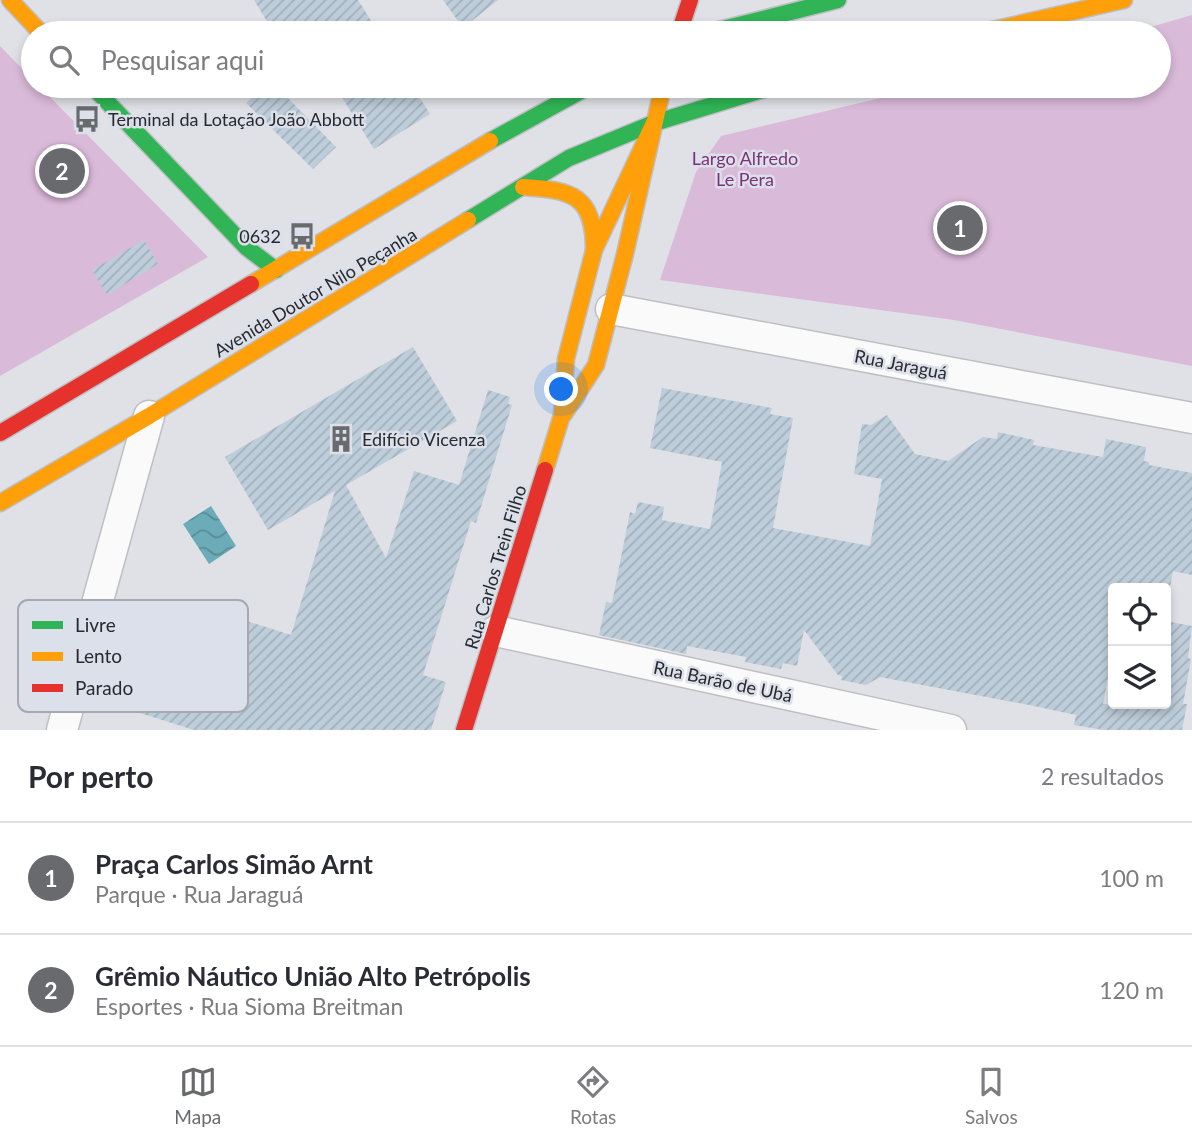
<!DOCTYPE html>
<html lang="pt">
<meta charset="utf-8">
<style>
:root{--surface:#fff;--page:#f2f2f3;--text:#2b2b33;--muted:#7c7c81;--line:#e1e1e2;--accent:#696a6e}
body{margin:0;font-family:Lato,sans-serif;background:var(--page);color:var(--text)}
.controls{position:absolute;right:21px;bottom:21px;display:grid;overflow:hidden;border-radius:7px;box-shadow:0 4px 10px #0003}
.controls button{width:63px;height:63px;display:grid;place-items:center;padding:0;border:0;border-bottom:2px solid var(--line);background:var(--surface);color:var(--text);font:35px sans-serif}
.you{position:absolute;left:562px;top:390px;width:24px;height:24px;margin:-18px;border:5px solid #fff;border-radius:50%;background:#1a73e8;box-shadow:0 0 0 10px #1a73e833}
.badge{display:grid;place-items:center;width:46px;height:46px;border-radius:50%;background:var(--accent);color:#fff;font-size:23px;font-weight:700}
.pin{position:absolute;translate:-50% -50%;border:4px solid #fff;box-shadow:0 2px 7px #0006}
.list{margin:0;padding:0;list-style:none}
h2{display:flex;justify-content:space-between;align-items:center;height:91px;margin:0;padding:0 28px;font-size:30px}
h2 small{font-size:23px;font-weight:400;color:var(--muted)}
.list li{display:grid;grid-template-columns:46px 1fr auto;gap:21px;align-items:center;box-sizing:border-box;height:112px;padding:0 28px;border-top:2px solid var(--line)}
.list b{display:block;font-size:26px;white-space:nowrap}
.list p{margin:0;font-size:23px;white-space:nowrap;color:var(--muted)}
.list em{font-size:23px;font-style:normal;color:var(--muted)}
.icon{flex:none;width:38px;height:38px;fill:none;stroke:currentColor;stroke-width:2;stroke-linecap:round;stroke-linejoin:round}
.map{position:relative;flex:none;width:1192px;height:730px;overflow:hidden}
.search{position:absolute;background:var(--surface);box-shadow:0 4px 10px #0003;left:21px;right:21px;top:21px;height:77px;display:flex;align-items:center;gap:18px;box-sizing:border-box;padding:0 24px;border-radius:38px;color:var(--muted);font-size:26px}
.sheet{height:315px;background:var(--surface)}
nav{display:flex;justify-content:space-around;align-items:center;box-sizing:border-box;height:98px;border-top:2px solid var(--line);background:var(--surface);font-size:19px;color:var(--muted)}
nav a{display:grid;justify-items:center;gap:4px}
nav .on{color:var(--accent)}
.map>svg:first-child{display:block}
</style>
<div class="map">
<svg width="1192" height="730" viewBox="0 0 1192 730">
<defs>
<pattern id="water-waves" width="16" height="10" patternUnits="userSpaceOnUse" patternTransform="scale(1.75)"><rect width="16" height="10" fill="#6cacb8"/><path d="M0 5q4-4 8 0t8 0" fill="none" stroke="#598c96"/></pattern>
<pattern id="building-hatch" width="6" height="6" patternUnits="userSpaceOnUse" patternTransform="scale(1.75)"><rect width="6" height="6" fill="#bdcdd9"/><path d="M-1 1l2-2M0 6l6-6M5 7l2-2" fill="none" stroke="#a2b0bb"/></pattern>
</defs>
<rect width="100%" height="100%" fill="#e0e1e6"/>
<g fill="#dabad9">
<path d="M 1192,15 L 1192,366 L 954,320 L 660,280 L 696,172 L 721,136 L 931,86 L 1159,86 L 1159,33 L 1130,33 Z"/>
<path d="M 0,46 L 33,80 L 33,86 L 39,86 L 208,257 L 0,376 Z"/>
</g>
<path fill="url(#water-waves)" d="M 211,506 L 236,546 L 209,564 L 183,524 Z"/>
<g fill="url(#building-hatch)">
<path d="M 254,0 L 358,0 L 379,33 L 274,33 Z"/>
<path d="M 443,0 L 498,0 L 463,28 Z"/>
<path d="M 264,86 L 276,86 L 336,147 L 313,169 L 246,103 Z"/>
<path d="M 335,86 L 412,86 L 430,114 L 374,149 Z"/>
<path d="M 144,240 L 158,264 L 107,295 L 92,270 Z"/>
<path d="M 413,347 L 457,421 L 346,485 L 386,558 L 414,471 L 459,485 L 488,390 L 510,397 L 508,404 L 512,405 L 476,523 L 471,521 L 423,675 L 446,682 L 431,730 L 194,730 L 140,713 L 161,638 L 164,639 L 169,621 L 221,638 L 228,615 L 291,635 L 335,491 L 268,530 L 225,457 Z"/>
<path d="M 662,388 L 772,408 L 770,414 L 793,418 L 773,528 L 870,546 L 882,479 L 854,474 L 862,424 L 871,425 L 887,415 L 915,454 L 948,461 L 983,437 L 997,439 L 998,432 L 1034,440 L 1033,445 L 1103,457 L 1106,439 L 1146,447 L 1144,461 L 1149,462 L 1149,465 L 1192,473 L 1192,575 L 1173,571 L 1170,588 L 1113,588 L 1113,651 L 1103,704 L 1166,704 L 1166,621 L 1192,626 L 1188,658 L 1191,659 L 1183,704 L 1187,704 L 1182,730 L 1104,730 L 1074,725 L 1076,715 L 1029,705 L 880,677 L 866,685 L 841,680 L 842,676 L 838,675 L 804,630 L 797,666 L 783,663 L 781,669 L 745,662 L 746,657 L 687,646 L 686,654 L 599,635 L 606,602 L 612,603 L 630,512 L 635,514 L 638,502 L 664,507 L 662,520 L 710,529 L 722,462 L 650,448 Z"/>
</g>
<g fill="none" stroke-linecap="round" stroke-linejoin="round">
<defs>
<g id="street">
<path d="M 611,309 L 1192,418"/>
<path d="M 496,631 L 951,730"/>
<path d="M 62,730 L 149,416"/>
</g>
<g id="fast">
<path d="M 707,33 L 838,0"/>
<path d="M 92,86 L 247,248 L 276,270"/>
<path d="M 490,141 L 590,86"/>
<path d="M 468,220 L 569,158 L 654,123 L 775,86"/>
</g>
<g id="slow">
<path d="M 10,0 L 41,33"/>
<path d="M 979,33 L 1124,0"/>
<path d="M 523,187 C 572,190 594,195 594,250"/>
<path d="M 251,284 L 490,141"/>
<path d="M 564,414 L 596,365 L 625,254 L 663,86"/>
<path d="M 545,470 L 562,415 L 566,359 L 594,250 L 654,123"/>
<path d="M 0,503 L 149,416 L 468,220"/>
</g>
<g id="jam">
<path d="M 679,33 L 690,0"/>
<path d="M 0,433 L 251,284"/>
<path d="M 464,730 L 545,470"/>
</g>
</defs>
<use href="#street" stroke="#bebfc3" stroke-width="33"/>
<use href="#fast" stroke="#bebfc3" stroke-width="19"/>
<use href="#slow" stroke="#bebfc3" stroke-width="19"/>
<use href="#jam" stroke="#bebfc3" stroke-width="19"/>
<use href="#street" stroke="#fafafb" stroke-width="30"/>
<use href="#fast" stroke="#30b455" stroke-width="16"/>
<use href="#slow" stroke="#ff9f0a" stroke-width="16"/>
<use href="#jam" stroke="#e5322d" stroke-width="16"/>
</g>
<defs>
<symbol id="bus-bare" viewBox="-9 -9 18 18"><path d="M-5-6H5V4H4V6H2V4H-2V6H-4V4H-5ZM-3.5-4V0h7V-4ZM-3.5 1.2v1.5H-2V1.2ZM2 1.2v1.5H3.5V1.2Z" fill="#696a6e" stroke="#dce0ea" stroke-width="2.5" paint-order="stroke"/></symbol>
<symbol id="building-bare" viewBox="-9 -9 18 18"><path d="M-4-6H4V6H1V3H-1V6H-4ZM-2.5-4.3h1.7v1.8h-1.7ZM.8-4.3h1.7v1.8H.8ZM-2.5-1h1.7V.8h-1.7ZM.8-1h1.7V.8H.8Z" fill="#696a6e" stroke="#dce0ea" stroke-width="2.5" paint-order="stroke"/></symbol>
</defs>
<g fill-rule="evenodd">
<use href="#bus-bare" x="68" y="100" width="38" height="38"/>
<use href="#bus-bare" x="283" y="217" width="38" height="38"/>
<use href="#building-bare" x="322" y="420" width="38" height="38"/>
</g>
<g text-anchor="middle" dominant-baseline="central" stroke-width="5" stroke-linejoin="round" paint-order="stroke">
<g font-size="18" fill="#292a2e" stroke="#dce0ea" text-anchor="start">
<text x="108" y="119">Terminal da Lotação João Abbott</text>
<text x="281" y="236" text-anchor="end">0632</text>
<text x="362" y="439">Edifício Vicenza</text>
</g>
<g font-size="18" fill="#7e3178" stroke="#dce0ea">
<text x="745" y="158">Largo Alfredo<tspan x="745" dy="21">Le Pera</tspan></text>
</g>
<g font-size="18" fill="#292a2e" stroke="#dce0ea">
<text transform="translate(315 292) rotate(-31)">Avenida Doutor Nilo Peçanha</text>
<text transform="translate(901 364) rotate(11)">Rua Jaraguá</text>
<text transform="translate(495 567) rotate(-73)">Rua Carlos Trein Filho</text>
<text transform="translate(723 681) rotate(12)">Rua Barão de Ubá</text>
</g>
</g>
<rect x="18" y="600" width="230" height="112" rx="10" fill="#dce0ea" stroke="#a6a9b2" stroke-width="2"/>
<rect x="32" y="621" width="31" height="8" fill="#30b455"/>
<rect x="32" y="652" width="31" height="9" fill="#ff9f0a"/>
<rect x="32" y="684" width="31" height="8" fill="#e5322d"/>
<g font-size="19" fill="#292a2e">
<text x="75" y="632">Livre</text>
<text x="75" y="663">Lento</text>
<text x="75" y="695">Parado</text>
</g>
</svg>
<div class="controls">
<button><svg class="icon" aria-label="locate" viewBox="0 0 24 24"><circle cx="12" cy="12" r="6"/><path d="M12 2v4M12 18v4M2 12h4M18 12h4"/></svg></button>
<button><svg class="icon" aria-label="layers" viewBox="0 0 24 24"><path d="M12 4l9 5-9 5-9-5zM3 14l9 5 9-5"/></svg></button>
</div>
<div class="you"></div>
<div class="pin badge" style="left:960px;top:228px">1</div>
<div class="pin badge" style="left:62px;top:171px">2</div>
<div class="search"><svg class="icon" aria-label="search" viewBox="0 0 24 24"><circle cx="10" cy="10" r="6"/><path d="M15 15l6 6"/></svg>Pesquisar aqui</div>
</div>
<section class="sheet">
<h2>Por perto<small>2 resultados</small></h2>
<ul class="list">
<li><span class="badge">1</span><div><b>Praça Carlos Simão Arnt</b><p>Parque · Rua Jaraguá</p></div><em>100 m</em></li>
<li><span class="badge">2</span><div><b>Grêmio Náutico União Alto Petrópolis</b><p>Esportes · Rua Sioma Breitman</p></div><em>120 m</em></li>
</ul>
</section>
<nav>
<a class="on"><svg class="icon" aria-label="map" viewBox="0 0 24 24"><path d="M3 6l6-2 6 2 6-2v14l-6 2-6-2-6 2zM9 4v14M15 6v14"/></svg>Mapa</a>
<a><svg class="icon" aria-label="directions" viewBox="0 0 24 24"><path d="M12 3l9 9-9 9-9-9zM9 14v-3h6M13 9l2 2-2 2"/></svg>Rotas</a>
<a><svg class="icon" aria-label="saved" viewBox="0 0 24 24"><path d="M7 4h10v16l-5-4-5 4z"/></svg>Salvos</a>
</nav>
